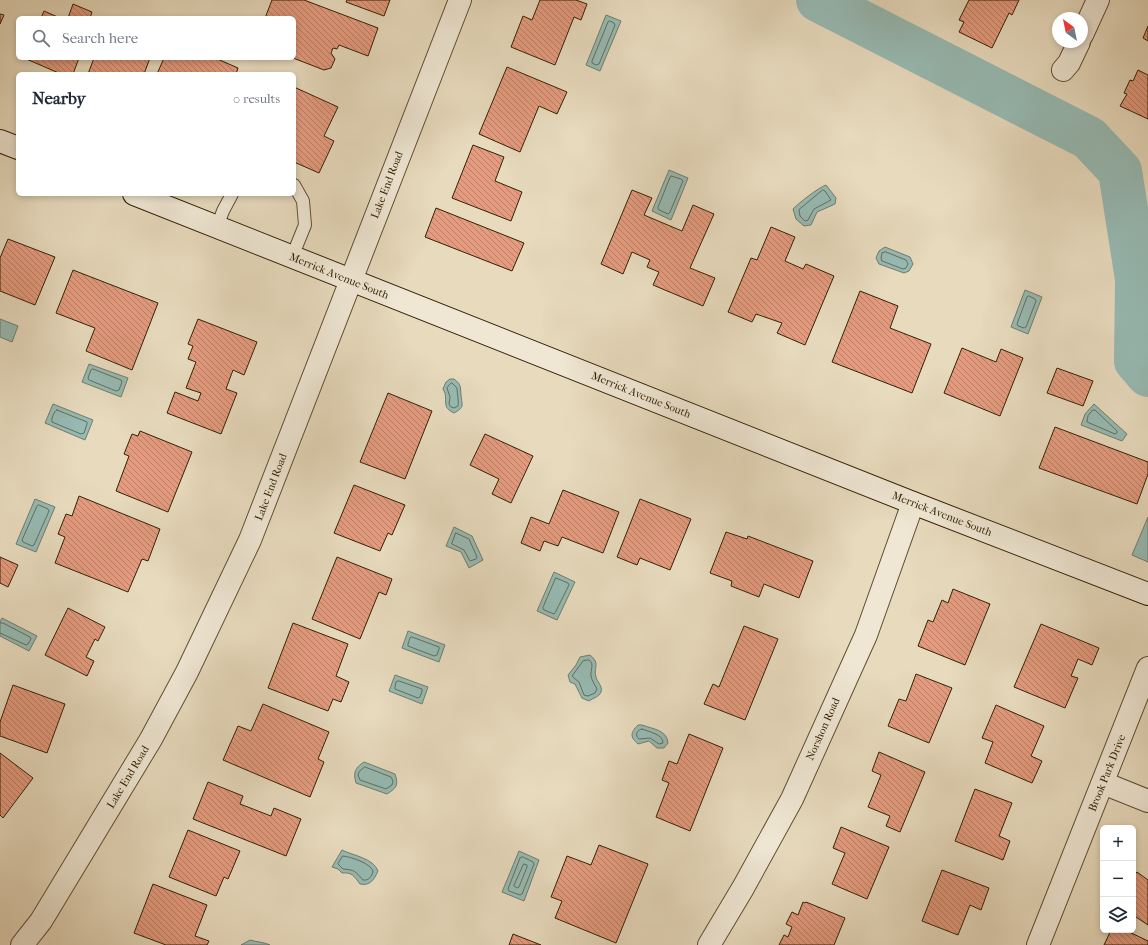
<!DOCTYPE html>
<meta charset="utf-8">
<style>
:root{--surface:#fff;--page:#f2f2f3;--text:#1f2937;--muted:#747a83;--line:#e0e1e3}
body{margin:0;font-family:"IM FELL French Canon",serif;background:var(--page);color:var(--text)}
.controls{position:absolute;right:12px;bottom:12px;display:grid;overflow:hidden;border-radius:6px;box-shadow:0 2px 6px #0003}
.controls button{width:36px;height:36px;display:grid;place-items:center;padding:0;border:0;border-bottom:1px solid var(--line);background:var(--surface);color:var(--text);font:20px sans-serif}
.compass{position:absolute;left:1052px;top:12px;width:36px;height:36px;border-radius:50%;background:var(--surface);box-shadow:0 2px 6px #0003;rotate:327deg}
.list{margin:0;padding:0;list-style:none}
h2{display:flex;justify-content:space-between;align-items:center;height:52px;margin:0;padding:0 16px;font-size:17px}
h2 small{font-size:13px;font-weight:400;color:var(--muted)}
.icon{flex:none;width:22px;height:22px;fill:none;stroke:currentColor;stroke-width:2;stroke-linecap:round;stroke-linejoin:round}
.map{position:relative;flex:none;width:1148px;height:945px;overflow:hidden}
.search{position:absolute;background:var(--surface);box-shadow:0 2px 6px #0003;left:16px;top:16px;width:280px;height:44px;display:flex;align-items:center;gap:10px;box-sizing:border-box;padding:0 14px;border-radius:6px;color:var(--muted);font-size:15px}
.panel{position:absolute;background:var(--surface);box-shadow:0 2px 6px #0003;left:16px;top:72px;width:280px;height:124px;border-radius:6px}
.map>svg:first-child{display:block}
</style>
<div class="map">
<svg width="1148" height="945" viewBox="0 0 1148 945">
<defs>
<pattern id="building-back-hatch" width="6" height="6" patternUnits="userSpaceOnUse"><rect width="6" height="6" fill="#e49b7f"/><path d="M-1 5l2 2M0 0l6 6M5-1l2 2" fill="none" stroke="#b97e66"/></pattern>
</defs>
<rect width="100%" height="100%" fill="#e7dabd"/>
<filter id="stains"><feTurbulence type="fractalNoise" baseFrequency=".005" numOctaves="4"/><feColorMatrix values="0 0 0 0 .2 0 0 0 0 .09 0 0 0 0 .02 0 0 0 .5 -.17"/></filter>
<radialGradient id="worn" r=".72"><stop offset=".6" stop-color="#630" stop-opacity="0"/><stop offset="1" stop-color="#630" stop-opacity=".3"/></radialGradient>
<g fill="#97bab3" stroke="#6f7d6d">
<path d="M 606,15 L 621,21 L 600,71 L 586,65 Z"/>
<path d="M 669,170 L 688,178 L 671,220 L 652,211 Z"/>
<path d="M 826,185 L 836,198 L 835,204 L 817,212 L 811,225 L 804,226 L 796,219 L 793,209 C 800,202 818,188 826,185 Z"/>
<path d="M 885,247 L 910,257 L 913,264 L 909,271 L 904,273 L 879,264 L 876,258 L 879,251 Z"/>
<path d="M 1025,290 L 1042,297 L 1028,334 L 1011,327 Z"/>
<path d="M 0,319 L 18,326 L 12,342 L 0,337 Z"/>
<path d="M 89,364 L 128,378 L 121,397 L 82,382 Z"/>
<path d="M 450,379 L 454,379 C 462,385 460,387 461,395 C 462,406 465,407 454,413 C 442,407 447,403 445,393 L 443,389 L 446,382 Z"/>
<path d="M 53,404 L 93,420 L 85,440 L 45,423 Z"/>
<path d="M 1094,404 L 1127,434 L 1122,441 L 1081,425 L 1085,414 Z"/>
<path d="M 35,499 L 55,507 L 36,552 L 16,544 Z"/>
<path d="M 1148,517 L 1148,562 L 1132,555 Z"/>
<path d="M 454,527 L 472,536 L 483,560 L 469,568 L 461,552 L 446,546 Z"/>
<path d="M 554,572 L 575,582 L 557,620 L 537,611 Z"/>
<path d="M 2,618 L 37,636 L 29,651 L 0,636 L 0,622 Z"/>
<path d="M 408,631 L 445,645 L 439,662 L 402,648 Z"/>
<path d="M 590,655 C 601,664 593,667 596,677 C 597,682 603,686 601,692 C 599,697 593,698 589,701 L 582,698 L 575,684 L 570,682 L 568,675 L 576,665 L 580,657 Z"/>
<path d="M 395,675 L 428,687 L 422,704 L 389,691 Z"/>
<path d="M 638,725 L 642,725 C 653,729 667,730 668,743 L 664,748 L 657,748 L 649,741 L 638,744 C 630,737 630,733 638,725 Z"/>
<path d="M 364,762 L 395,774 C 399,786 396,788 387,794 L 356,783 C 353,772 355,768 364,762 Z"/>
<path d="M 342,850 C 354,856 373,858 378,871 C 374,880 370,886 360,884 C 354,876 352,872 342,873 L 338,869 L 332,867 Z"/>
<path d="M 519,851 L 539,860 L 524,901 L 502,892 Z"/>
<path d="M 250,940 C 256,942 264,942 270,945 L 241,945 Z"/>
</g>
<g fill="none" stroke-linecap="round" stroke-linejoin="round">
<g stroke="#656e5b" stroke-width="1">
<path d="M 610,21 L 614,23 L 615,25 L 599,64 L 596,65 L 592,63 L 592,61 L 608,22 Z"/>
<path d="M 671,176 L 681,179 L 683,181 L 670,212 L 668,214 L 659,210 L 658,208 Z"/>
<path d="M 823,190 L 825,191 L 831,200 L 814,209 L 808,220 L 805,221 L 800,216 L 799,210 Z"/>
<path d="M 886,252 L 906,260 L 908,264 L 906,268 L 903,269 L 882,261 L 881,258 L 882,253 Z"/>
<path d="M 1029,296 L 1035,299 L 1036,301 L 1026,327 L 1024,328 L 1018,326 L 1017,324 L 1027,297 Z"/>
<path d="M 93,369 L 121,380 L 122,382 L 119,390 L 116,391 L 89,380 L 88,378 L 91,370 Z"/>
<path d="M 452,383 L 457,388 C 457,393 459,402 458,406 L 454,408 L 451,407 L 449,404 L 450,397 L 447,388 L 449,385 Z"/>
<path d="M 57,410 L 87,422 L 87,424 L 84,433 L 81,434 L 52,422 C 51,419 54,411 57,410 Z"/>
<path d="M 1093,410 L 1095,410 L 1117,431 L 1117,433 L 1115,434 L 1087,422 L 1088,416 Z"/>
<path d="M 39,505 L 48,509 L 49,511 L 34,545 L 32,546 L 23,542 L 22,540 L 37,506 Z"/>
<path d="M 456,533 L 469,539 L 477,557 L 476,559 L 470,561 L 464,550 L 452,544 Z"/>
<path d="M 556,578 L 568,583 L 569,585 L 555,613 L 554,614 L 544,610 L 543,608 Z"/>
<path d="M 0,623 L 3,623 L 30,637 L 31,639 L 28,644 L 26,645 L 0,633"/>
<path d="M 412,637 L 439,647 L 439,649 L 437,655 L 434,656 L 408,646 L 408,644 L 410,638 Z"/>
<path d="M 589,660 C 595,664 590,670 591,676 C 592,681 595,685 597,689 L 595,693 L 588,696 L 584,695 L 579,682 L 574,678 L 572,676 L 583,661 Z"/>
<path d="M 399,681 L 422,689 L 422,691 L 420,697 L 418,698 L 395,689 L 395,687 L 396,682 Z"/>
<path d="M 642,729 C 649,732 663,734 663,743 L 659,744 L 650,738 L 639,739 C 635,736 636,730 642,729 Z"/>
<path d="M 365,767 L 391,777 L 393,781 L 392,785 L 386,789 L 360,780 L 358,775 L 359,772 Z"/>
<path d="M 343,856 C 351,857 370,863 373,871 C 372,876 369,881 363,880 C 355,871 355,870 343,869 L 338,864 Z"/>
<path d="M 523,857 L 533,862 L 534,864 L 522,894 L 520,895 L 509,891 L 508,889 L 520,858 Z"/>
<path d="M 524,864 L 527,865 L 527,867 L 519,887 L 517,888 L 514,886 Z"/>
</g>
<path stroke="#97bab3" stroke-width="44" d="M 818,0 L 1089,138 L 1120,171 L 1137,279 L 1136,361 L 1148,375"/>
</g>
<g fill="url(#building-back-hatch)" stroke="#332103">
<path d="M 272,0 L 304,0 L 378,28 L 368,56 L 339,45 L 337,49 L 333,48 L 331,53 L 335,59 L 331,68 L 324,70 L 293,58 L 294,58 L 294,18 L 265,18 Z"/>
<path d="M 347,0 L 390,0 L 384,16 L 346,2 Z"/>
<path d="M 540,0 L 576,0 L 587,4 L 581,20 L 574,17 L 555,65 L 511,47 L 523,16 L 532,20 Z"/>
<path d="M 969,0 L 1019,0 L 1012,15 L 1009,13 L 992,48 L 959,32 L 964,22 L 959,20 Z"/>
<path d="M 73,4 L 92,12 L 90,18 L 68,18 Z"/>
<path d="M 44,11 L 60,18 L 41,18 Z"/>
<path d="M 0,14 L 4,15 L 0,24 Z"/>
<path d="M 1148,26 L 1148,41 L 1143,38 Z"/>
<path d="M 24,58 L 79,58 L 73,74 L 61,74 Z"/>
<path d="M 94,58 L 150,58 L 144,74 L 88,74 Z"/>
<path d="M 164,58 L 215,58 L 238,68 L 236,74 L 157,74 Z"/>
<path d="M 507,67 L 567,92 L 557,114 L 539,106 L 520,152 L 479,134 Z"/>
<path d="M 1138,70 L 1148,75 L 1148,119 L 1120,106 L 1127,94 L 1124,93 L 1130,80 L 1133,81 Z"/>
<path d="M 294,87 L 338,107 L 324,136 L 334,141 L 319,173 L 294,162 Z"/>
<path d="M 473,145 L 504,157 L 495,181 L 522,192 L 511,221 L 452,198 Z"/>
<path d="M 632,190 L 652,198 L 644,215 L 682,231 L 693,205 L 714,214 L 690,268 L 715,278 L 703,306 L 653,285 L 659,272 L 647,267 L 650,260 L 632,252 L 623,274 L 601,264 Z"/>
<path d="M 436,208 L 524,243 L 512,271 L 425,237 Z"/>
<path d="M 771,227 L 795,237 L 785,261 L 803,269 L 806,264 L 834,276 L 805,345 L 777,333 L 782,323 L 756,314 L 752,322 L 728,312 L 751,258 L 757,260 Z"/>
<path d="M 8,239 L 55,257 L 35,305 L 0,291 L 0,258 Z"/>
<path d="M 73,270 L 158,303 L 132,370 L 86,351 L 95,328 L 56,313 Z"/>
<path d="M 860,291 L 898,306 L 890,328 L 931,344 L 912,393 L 832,362 Z"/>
<path d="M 198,319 L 257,342 L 244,375 L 233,370 L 226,389 L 237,393 L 221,434 L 167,413 L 175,392 L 198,401 L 201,393 L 186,388 L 196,362 L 188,359 L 193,346 L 188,344 Z"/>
<path d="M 962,348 L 996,362 L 1001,349 L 1023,358 L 1000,416 L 944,393 Z"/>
<path d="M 1057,368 L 1093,381 L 1083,406 L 1047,393 Z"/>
<path d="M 388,393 L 432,411 L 405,479 L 360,462 Z"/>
<path d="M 1055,427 L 1148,462 L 1148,474 L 1137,504 L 1039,468 Z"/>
<path d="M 140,431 L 192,452 L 168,512 L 116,491 L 129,456 L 124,454 L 132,434 L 138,436 Z"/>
<path d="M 485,434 L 533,456 L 511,503 L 492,494 L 499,479 L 470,465 Z"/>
<path d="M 354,485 L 405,505 L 392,535 L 388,533 L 380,551 L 334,533 Z"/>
<path d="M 563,490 L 619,512 L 603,553 L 562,537 L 558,546 L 544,541 L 540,551 L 521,543 L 531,517 L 549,524 Z"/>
<path d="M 79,496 L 160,529 L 148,561 L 142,559 L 128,592 L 55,563 L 65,537 L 58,534 L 66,514 L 72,516 Z"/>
<path d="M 640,499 L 691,519 L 670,570 L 640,558 L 637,565 L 617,557 Z"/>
<path d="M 726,532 L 747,539 L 748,536 L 813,561 L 799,598 L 764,584 L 759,597 L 731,586 L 732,581 L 710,573 Z"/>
<path d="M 0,557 L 18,565 L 8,587 L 0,583 Z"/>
<path d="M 337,557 L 392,579 L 386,595 L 379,592 L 360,639 L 312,619 Z"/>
<path d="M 953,589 L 990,604 L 965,665 L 918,646 L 928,620 L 933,622 L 942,600 L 948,603 Z"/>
<path d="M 68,608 L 105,627 L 98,641 L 95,639 L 86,657 L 94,661 L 87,676 L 45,655 Z"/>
<path d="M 293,623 L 348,644 L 336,676 L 349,682 L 341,702 L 333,699 L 328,711 L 268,688 Z"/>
<path d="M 1041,624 L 1099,648 L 1092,665 L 1078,659 L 1071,676 L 1078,678 L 1065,708 L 1014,687 Z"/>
<path d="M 744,626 L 778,639 L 745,720 L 704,704 L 713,684 L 719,687 Z"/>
<path d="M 916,674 L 952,688 L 929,743 L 888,726 L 899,699 L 906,701 Z"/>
<path d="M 13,685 L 65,704 L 47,753 L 0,736 L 0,722 Z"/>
<path d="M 263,704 L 329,732 L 318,759 L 324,762 L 310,797 L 223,760 L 238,726 L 251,731 Z"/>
<path d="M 996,705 L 1044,726 L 1031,756 L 1042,761 L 1032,783 L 985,763 L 993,742 L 982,738 Z"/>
<path d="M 689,734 L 723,748 L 690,831 L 656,817 L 669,783 L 662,780 L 669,761 L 677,764 Z"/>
<path d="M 879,752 L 925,772 L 900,832 L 886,826 L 890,816 L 868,807 L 881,775 L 872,771 Z"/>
<path d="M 0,753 L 33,778 L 3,818 L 0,815 Z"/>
<path d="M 208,782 L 243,796 L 240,804 L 271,816 L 274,808 L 301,819 L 286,856 L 193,819 Z"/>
<path d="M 975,789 L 1012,803 L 999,836 L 1010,841 L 1003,860 L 955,841 Z"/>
<path d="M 841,827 L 889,847 L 867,899 L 832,884 L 845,853 L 833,848 Z"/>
<path d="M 188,830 L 240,851 L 228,879 L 224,877 L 216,896 L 169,877 Z"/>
<path d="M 599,845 L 648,864 L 616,943 L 555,918 L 562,901 L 551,897 L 567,856 L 591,865 Z"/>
<path d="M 942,870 L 989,888 L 981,910 L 970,905 L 958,935 L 922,921 Z"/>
<path d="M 1137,872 L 1148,880 L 1148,925 L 1133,915 L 1133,877 Z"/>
<path d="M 153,884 L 207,905 L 195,936 L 209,941 L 207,945 L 166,945 L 134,933 Z"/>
<path d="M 803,902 L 805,903 L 806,902 L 845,918 L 834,945 L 779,945 L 784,935 L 788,937 L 792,927 L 786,924 L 792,912 L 798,915 Z"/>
<path d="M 1111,930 L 1125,930 L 1148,941 L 1148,945 L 1104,945 Z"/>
<path d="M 513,934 L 541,945 L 509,945 Z"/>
</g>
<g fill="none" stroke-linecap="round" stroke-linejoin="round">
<defs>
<g id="lane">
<path d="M 217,227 L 223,211 L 232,194"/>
<path d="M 292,257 L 305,225 L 303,201 L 294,185"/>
</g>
<g id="street">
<path d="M 1082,35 L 1098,0"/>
<path d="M 1063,70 L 1069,63 L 1079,42"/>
<path d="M 1103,783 L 1148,801"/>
<path d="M 22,945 L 41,921 L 151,739 L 187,672 L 250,540 L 460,0"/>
<path d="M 709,945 L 743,888 L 792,799 L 866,635 L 913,503"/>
<path d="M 1038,945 L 1148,668"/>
</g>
<g id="secondary">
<path d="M 0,141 L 18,148"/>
<path d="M 134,194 L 913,503 L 1148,594"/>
</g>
</defs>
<use href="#lane" stroke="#604f32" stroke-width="14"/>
<use href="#street" stroke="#604f32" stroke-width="24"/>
<use href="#secondary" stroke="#332103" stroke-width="24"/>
<use href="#lane" stroke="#efe7d4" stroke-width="12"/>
<use href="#street" stroke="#efe7d4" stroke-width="22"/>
<use href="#secondary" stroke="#efe7d4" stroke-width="22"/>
</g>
<g text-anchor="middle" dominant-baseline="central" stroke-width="3.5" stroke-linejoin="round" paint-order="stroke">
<g font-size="11" fill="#332103" stroke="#efe7d4">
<text transform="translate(387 185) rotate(-69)">Lake End Road</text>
<text transform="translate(339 276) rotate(22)">Merrick Avenue South</text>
<text transform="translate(641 395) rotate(22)">Merrick Avenue South</text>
<text transform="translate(271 487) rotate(-69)">Lake End Road</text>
<text transform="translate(942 514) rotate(21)">Merrick Avenue South</text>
<text transform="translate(823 729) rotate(-66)">Norshon Road</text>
<text transform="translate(1107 773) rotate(-68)">Brook Park Drive</text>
<text transform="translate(128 777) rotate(-59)">Lake End Road</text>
</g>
</g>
<rect width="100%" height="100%" filter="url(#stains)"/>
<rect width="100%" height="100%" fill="url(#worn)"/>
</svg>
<div class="controls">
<button>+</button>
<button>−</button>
<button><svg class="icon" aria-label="layers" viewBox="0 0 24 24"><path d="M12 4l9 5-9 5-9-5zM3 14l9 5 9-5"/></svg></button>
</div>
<svg class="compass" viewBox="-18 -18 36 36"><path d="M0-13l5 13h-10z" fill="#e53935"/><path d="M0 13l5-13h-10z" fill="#747a83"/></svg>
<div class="search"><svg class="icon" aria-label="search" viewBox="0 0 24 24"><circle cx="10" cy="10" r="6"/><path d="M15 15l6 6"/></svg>Search here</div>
<section class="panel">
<h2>Nearby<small>0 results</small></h2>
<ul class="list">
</ul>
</section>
</div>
